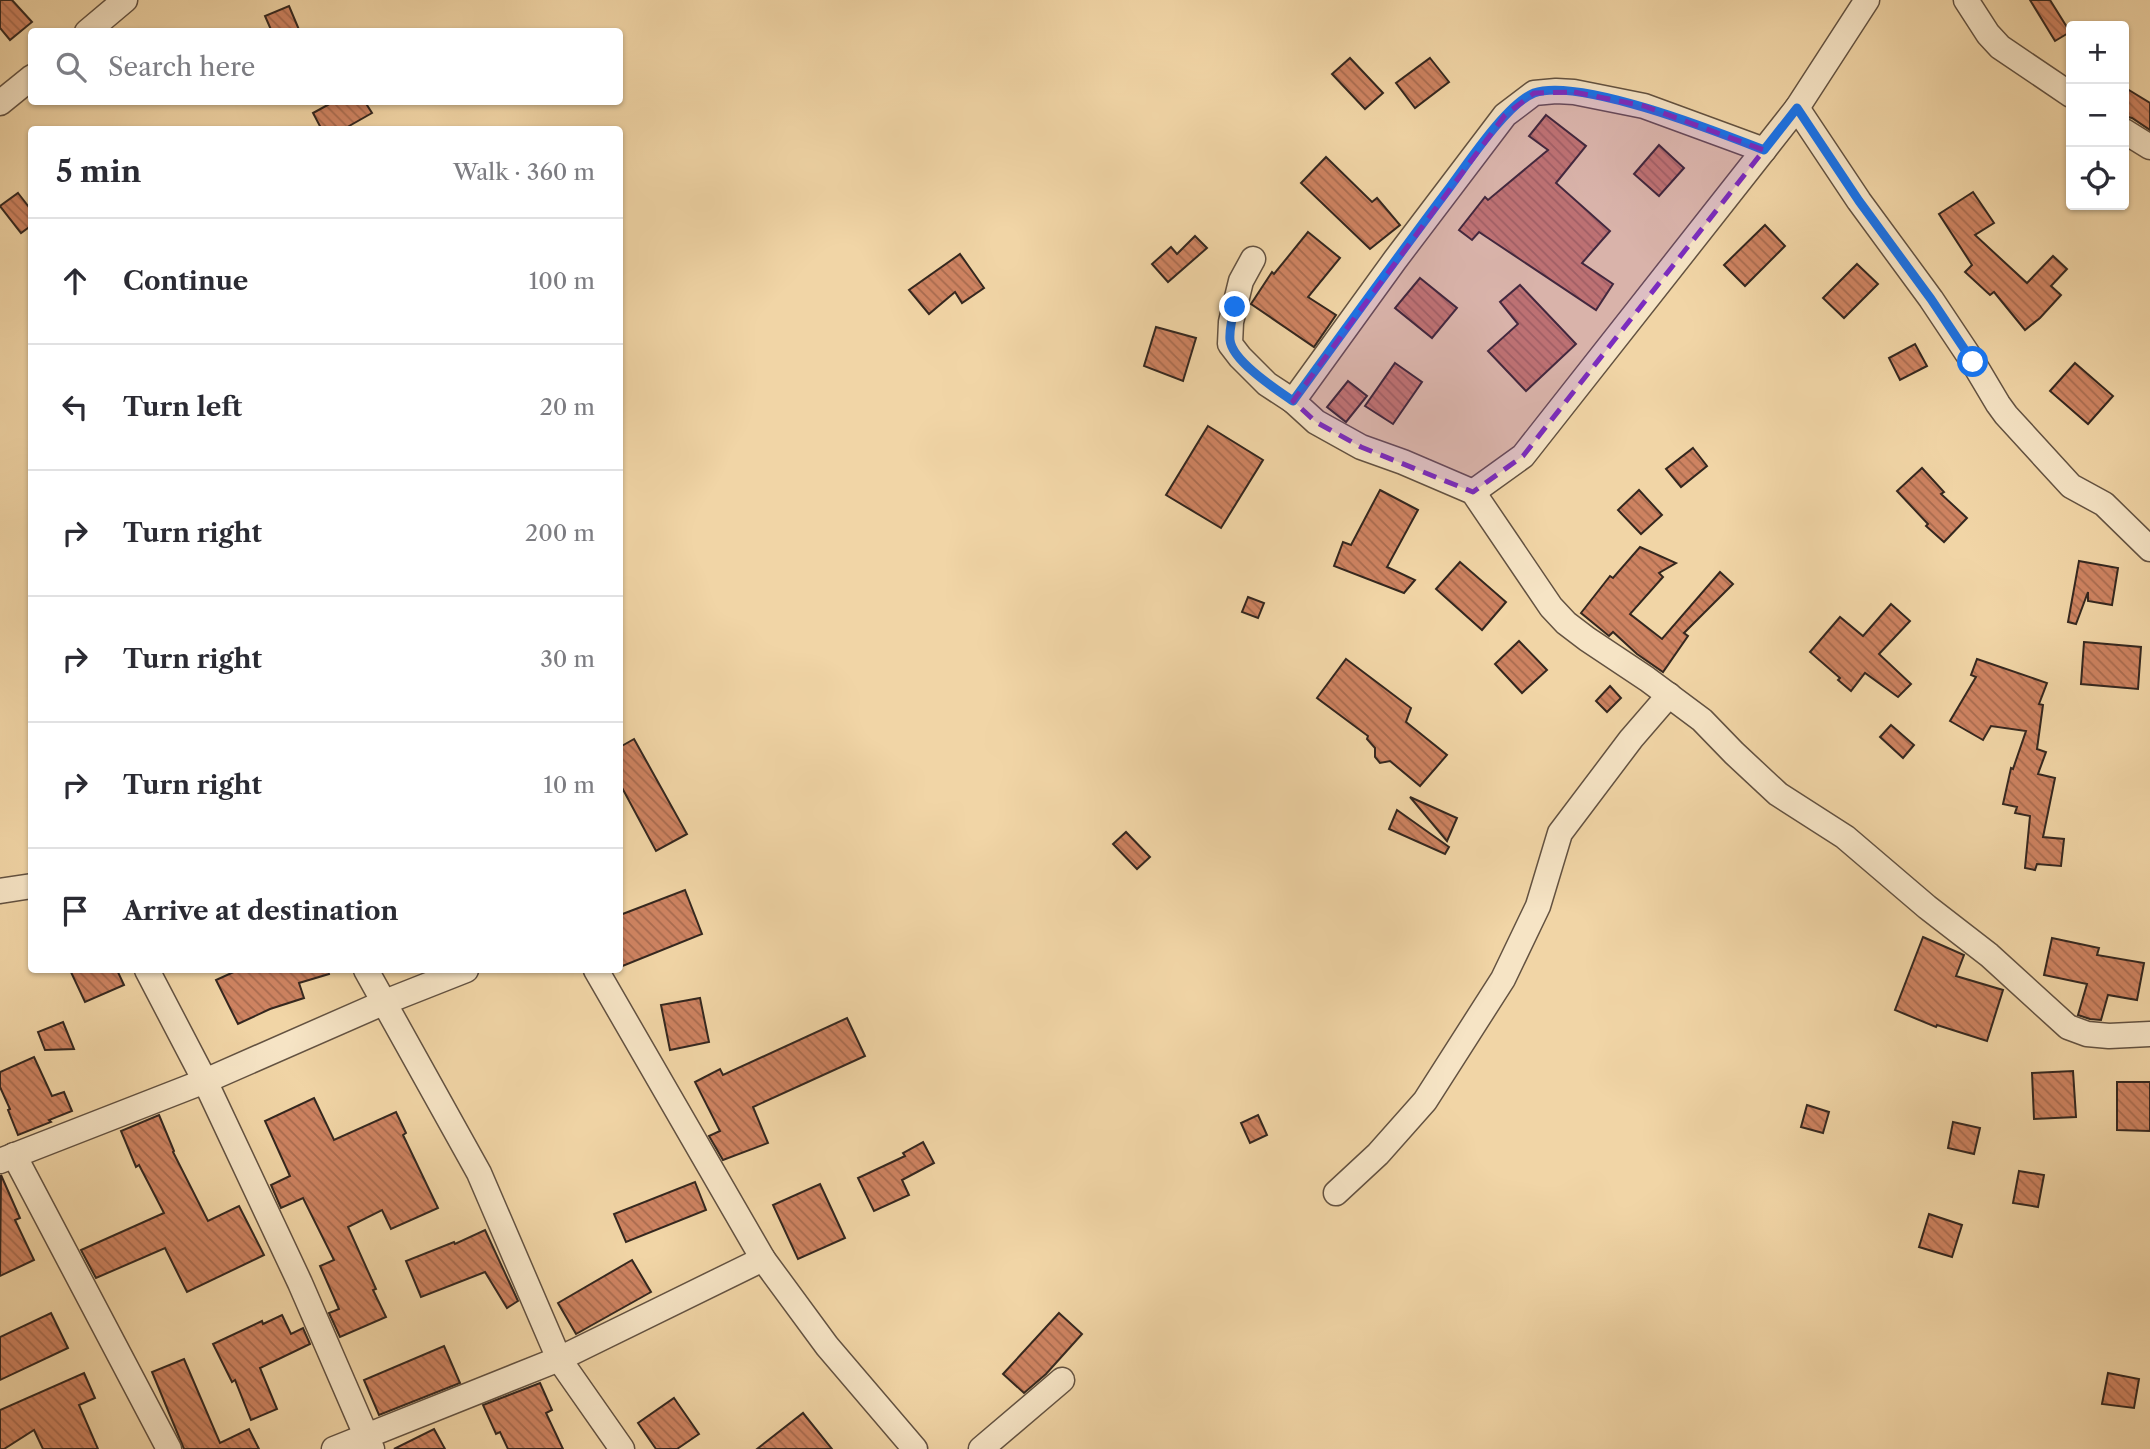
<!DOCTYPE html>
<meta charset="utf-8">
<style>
:root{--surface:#fff;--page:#f2f2f3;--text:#2b2b33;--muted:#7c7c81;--line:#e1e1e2}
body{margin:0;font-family:"Libre Caslon Text",serif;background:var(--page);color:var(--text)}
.controls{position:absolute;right:21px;top:21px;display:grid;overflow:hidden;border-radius:7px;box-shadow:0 2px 5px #0004}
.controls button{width:63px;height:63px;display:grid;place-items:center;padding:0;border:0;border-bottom:2px solid var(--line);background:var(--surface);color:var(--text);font:35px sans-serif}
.stop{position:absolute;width:21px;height:21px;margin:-16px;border:5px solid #1a73e8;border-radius:50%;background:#fff}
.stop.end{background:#1a73e8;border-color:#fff;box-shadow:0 2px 7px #0008}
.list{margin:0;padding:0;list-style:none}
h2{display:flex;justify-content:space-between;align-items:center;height:91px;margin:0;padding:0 28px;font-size:30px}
h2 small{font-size:23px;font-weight:400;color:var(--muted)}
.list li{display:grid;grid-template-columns:46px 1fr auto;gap:21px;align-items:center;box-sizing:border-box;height:126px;padding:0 28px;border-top:2px solid var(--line)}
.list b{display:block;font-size:26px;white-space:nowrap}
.list em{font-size:23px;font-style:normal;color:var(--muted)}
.icon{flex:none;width:38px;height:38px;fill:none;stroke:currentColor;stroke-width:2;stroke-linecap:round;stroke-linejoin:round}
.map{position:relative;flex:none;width:2150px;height:1449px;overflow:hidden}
.search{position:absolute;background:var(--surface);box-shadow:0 2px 5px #0004;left:28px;top:28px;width:595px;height:77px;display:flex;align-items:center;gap:18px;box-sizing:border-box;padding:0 24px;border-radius:7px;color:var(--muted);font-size:26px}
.panel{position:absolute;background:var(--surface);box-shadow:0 2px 5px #0004;left:28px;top:126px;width:595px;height:847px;border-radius:7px}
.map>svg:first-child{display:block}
</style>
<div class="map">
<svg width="2150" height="1449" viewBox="0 0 2150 1449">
<defs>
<pattern id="building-back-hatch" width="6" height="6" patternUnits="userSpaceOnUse" patternTransform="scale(1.75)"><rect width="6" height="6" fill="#ce8361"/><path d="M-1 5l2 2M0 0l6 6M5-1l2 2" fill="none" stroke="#a86b4f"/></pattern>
</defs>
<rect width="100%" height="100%" fill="#f1d5a6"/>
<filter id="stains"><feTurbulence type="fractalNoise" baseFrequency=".00286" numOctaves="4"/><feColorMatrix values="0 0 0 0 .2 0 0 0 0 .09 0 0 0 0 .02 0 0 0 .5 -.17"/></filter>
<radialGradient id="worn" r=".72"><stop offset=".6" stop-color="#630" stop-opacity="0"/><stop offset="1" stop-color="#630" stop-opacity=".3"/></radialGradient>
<g fill="url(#building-back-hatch)" stroke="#34271f" stroke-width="2">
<path d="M 0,0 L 12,0 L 32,22 L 10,40 L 0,28 Z"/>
<path d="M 2030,0 L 2050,0 L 2070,32 L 2055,41 Z"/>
<path d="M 289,6 L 300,32 L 272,32 L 265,16 Z"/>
<path d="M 1350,58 L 1383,93 L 1365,109 L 1332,74 Z"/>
<path d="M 1430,58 L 1449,82 L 1415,108 L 1396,83 Z"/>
<path d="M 2124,87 L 2150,103 L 2150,130 L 2132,118 L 2124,116 Z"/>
<path d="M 333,102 L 365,102 L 372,113 L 342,130 L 322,130 L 313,113 Z"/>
<path d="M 1546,115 L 1586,146 L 1556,183 L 1610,231 L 1582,263 L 1613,284 L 1596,310 L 1479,232 L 1472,240 L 1459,230 L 1485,197 L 1488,200 L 1548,150 L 1529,136 Z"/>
<path d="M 1659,145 L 1684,168 L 1659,196 L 1634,174 Z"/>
<path d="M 1326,157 L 1372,202 L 1377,198 L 1400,225 L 1370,249 L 1301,183 Z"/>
<path d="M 1973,192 L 1994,223 L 1975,235 L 2027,283 L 2053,256 L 2067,269 L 2051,286 L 2061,295 L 2040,318 L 2025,330 L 1994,292 L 1990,295 L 1965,272 L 1972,265 L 1939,214 Z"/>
<path d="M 18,193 L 32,211 L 32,225 L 21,233 L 0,206 Z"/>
<path d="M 1765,225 L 1785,246 L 1745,286 L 1724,265 Z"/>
<path d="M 1308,232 L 1340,258 L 1308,297 L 1336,315 L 1314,347 L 1251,304 L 1272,272 L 1274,274 Z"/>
<path d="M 1195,236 L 1207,248 L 1168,282 L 1152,264 L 1171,247 L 1177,254 Z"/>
<path d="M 960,254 L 984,288 L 962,303 L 955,292 L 929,314 L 909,290 Z"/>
<path d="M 1857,264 L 1878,284 L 1844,318 L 1823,298 Z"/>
<path d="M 1420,278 L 1457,308 L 1432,338 L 1395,308 Z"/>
<path d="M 1520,285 L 1576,344 L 1526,391 L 1488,351 L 1518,324 L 1500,302 Z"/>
<path d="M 1156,327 L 1196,338 L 1183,381 L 1144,366 Z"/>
<path d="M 1915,344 L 1927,366 L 1900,380 L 1889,358 Z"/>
<path d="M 1395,363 L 1422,382 L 1393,424 L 1365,406 Z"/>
<path d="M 2075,363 L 2113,396 L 2088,424 L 2050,391 Z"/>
<path d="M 1348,381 L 1367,396 L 1346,422 L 1327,407 Z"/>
<path d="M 1208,426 L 1263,460 L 1221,528 L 1166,495 Z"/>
<path d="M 1693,448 L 1707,466 L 1681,487 L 1666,469 Z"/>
<path d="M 1922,468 L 1944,492 L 1941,494 L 1967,518 L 1944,542 L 1926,526 L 1928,524 L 1897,491 Z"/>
<path d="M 1380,490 L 1418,510 L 1387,567 L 1415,580 L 1404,593 L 1334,566 L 1343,542 L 1351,545 Z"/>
<path d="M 1639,490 L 1662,515 L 1641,534 L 1618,510 Z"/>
<path d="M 1640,547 L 1676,563 L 1659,573 L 1663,577 L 1630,614 L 1662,639 L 1720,572 L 1733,584 L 1684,633 L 1688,636 L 1663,672 L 1637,654 L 1613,632 L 1609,636 L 1581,613 L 1610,576 L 1613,578 Z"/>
<path d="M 2079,561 L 2118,568 L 2112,605 L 2088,601 L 2088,592 L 2076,624 L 2068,622 Z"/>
<path d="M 1460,562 L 1506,602 L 1482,630 L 1436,589 Z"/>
<path d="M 1248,597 L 1264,603 L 1258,618 L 1242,612 Z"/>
<path d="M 1891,604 L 1910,621 L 1879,654 L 1911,684 L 1898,697 L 1865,673 L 1851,691 L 1838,680 L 1840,678 L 1810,652 L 1840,617 L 1863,636 Z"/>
<path d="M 1519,641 L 1547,670 L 1522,693 L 1495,664 Z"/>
<path d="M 2084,642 L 2141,647 L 2138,689 L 2081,684 Z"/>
<path d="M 1346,659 L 1411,708 L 1406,722 L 1447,755 L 1420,786 L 1390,761 L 1380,763 L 1375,757 L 1375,748 L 1367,739 L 1368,736 L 1317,698 Z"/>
<path d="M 1977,659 L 2047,683 L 2039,704 L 2043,705 L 2037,749 L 2046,752 L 2038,774 L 2055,778 L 2043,837 L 2064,839 L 2061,866 L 2037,864 L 2035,870 L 2025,868 L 2030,816 L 2015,813 L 2017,807 L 2003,804 L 2011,768 L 2013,769 L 2026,731 L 1991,726 L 1983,740 L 1950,721 L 1976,677 L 1971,675 Z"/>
<path d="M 1610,686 L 1621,698 L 1607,712 L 1596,701 Z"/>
<path d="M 1891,725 L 1914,745 L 1903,758 L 1880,737 Z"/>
<path d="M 634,739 L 687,834 L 656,851 L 620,784 L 620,747 Z"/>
<path d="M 1410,797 L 1457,818 L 1447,841 Z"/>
<path d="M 1397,810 L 1449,847 L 1445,854 L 1389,829 Z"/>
<path d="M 1126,832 L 1150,857 L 1137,869 L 1113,844 Z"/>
<path d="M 685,890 L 702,934 L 620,967 L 620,915 Z"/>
<path d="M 1923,937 L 1964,955 L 1956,976 L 2003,990 L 1987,1041 L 1937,1025 L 1936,1027 L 1895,1010 Z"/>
<path d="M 2052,938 L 2099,948 L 2097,955 L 2144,963 L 2137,1000 L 2108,995 L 2101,1020 L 2090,1019 L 2078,1015 L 2087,984 L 2044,975 Z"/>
<path d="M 70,970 L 117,970 L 124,985 L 85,1002 Z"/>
<path d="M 238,970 L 328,970 L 329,974 L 299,983 L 304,998 L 270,1009 L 238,1024 L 216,980 Z"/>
<path d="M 700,998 L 709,1042 L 670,1050 L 661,1005 Z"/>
<path d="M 847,1018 L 865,1056 L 753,1107 L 768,1143 L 723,1160 L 709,1136 L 720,1131 L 695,1082 L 720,1069 L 723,1075 Z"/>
<path d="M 63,1022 L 74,1049 L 45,1050 L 38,1032 Z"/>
<path d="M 34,1057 L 52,1096 L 64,1092 L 72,1111 L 49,1120 L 51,1122 L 18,1135 L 8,1110 L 10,1109 L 0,1087 L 0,1072 Z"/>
<path d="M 2073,1071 L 2076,1117 L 2034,1119 L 2032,1073 Z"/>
<path d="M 2117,1082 L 2150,1082 L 2150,1131 L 2117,1130 Z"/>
<path d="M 314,1098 L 334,1140 L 396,1112 L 406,1133 L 403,1135 L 438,1208 L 391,1229 L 382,1210 L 348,1227 L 376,1289 L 373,1290 L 386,1317 L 340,1337 L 329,1313 L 339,1309 L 320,1266 L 334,1260 L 303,1198 L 281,1208 L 271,1185 L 290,1176 L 265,1121 Z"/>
<path d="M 1807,1105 L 1829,1112 L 1823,1133 L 1801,1127 Z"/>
<path d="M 159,1115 L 174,1151 L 173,1152 L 208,1221 L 239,1206 L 264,1255 L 187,1292 L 165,1248 L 96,1278 L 81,1250 L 164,1213 L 139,1165 L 136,1167 L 121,1131 Z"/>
<path d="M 1258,1115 L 1267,1135 L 1250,1143 L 1241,1123 Z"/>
<path d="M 1953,1122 L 1980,1128 L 1974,1154 L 1948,1148 Z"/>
<path d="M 923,1142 L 934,1163 L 902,1180 L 909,1195 L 874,1211 L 858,1178 L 905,1156 L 903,1153 Z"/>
<path d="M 2019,1171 L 2044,1175 L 2038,1207 L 2013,1203 Z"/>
<path d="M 1,1175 L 20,1218 L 15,1220 L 34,1260 L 0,1276 Z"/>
<path d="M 695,1182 L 706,1210 L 626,1242 L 614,1214 Z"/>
<path d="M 820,1184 L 845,1238 L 798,1259 L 773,1205 Z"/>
<path d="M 1929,1214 L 1962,1225 L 1952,1257 L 1919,1247 Z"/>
<path d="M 485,1230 L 518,1301 L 507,1308 L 485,1272 L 421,1297 L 406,1261 L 454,1242 L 455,1244 Z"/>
<path d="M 632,1260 L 651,1292 L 576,1334 L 558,1303 Z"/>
<path d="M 51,1313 L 68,1348 L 0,1380 L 0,1337 Z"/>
<path d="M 1059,1313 L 1082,1334 L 1046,1374 L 1024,1393 L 1003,1374 Z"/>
<path d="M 282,1315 L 291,1334 L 303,1328 L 310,1344 L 260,1368 L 277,1409 L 251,1420 L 235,1380 L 232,1382 L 213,1344 L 262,1321 L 263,1324 Z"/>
<path d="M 444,1346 L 460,1383 L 379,1415 L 364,1380 Z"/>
<path d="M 184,1359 L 220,1443 L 249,1429 L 259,1449 L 184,1449 L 152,1372 Z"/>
<path d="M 84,1373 L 95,1398 L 79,1405 L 98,1449 L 43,1449 L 34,1430 L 4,1449 L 0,1449 L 0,1410 Z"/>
<path d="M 2108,1373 L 2139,1379 L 2134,1408 L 2102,1404 Z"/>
<path d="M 540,1383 L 552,1410 L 546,1413 L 563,1449 L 508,1449 L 500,1432 L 496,1434 L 483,1405 Z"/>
<path d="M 674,1398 L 699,1434 L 677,1449 L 656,1449 L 638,1423 Z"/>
<path d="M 803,1413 L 832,1449 L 757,1449 Z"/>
<path d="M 434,1429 L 445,1449 L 394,1449 Z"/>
</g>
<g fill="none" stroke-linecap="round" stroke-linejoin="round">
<defs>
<g id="minor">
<path d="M 1966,0 L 1988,34 L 2000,47 L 2071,95"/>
<path d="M 87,32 L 125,0"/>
<path d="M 0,103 L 32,77"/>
<path d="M 1797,108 L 1859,201 L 1931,299 L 1973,362 L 1998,404 L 2006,415 L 2071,486 L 2104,504 L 2150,549"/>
<path d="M 2124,131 L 2150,147"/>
<path d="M 1253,259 L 1241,281 L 1231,322 L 1230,344 L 1240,357 L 1267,384 L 1293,401 L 1316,422 L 1361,447 L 1403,462 L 1473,492 L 1551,607 L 1566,623 L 1587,639 L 1647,679 L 1702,720 L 1734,753 L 1778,794 L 1845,837 L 1927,907 L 1989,955 L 2068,1027 L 2087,1034 L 2109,1036 L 2150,1034"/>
<path d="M 1293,401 L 1395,260 L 1505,115 L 1534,93 L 1556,91 L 1574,92 L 1644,106 L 1764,150"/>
<path d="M 1473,492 L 1523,456 L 1797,108 L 1867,0"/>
<path d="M 0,891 L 32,886"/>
<path d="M 147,970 L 205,1081 L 300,1283 L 372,1449"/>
<path d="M 366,970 L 479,1173 L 559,1359 L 622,1449"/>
<path d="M 596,970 L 763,1259 L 827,1346 L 915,1449"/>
<path d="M 14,1155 L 169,1449"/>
<path d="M 0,1161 L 205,1081 L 385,1002 L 466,970"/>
<path d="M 1336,1193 L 1378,1154 L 1425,1101 L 1503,979 L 1538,906 L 1560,833 L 1631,739 L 1669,695"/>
<path d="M 334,1449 L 559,1359 L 763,1259"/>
<path d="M 981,1449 L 1062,1380"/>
</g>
</defs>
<use href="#minor" stroke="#635241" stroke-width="27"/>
<use href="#minor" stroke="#f6e4c5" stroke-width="24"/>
</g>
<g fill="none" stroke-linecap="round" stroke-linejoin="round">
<path stroke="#1a73e8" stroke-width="9" d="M 1235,307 C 1232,318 1229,329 1230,340 C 1232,361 1277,390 1293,401 C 1344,331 1395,260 1447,191 C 1466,166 1506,104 1534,93 C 1579,77 1718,132 1764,150 L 1797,108 L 1859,201 L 1931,299 L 1973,362"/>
</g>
<path fill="#7b2cbf" fill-opacity="0.2" stroke="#7b2cbf" stroke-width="5" stroke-dasharray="14 9" stroke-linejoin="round" d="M 1574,92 L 1644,106 L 1764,150 L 1523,456 L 1473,492 L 1361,447 L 1316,422 L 1293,401 L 1505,115 L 1534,93 Z"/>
<rect width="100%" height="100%" filter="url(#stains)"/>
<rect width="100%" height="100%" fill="url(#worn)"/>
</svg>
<div class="controls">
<button>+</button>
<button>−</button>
<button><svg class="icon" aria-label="locate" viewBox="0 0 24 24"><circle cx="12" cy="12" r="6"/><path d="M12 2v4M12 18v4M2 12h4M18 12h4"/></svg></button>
</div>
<div class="stop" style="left:1973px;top:362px"></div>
<div class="stop end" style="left:1235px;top:307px"></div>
<div class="search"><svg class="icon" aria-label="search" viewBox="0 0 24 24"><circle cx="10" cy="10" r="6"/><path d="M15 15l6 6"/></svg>Search here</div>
<section class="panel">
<h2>5 min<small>Walk · 360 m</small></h2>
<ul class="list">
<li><svg class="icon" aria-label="ahead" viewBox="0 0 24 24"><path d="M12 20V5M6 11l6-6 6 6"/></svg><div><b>Continue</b></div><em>100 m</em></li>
<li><svg class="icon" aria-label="left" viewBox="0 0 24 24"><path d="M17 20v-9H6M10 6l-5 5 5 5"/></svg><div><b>Turn left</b></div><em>20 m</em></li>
<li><svg class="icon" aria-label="right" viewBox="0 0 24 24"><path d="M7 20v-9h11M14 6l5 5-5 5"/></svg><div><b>Turn right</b></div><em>200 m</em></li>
<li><svg class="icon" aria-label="right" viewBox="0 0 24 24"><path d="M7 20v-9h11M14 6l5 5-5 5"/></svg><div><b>Turn right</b></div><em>30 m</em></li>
<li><svg class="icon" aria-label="right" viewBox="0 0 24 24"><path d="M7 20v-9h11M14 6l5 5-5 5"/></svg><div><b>Turn right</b></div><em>10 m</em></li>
<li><svg class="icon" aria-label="arrive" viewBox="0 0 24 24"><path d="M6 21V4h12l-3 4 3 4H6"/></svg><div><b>Arrive at destination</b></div></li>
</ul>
</section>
</div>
